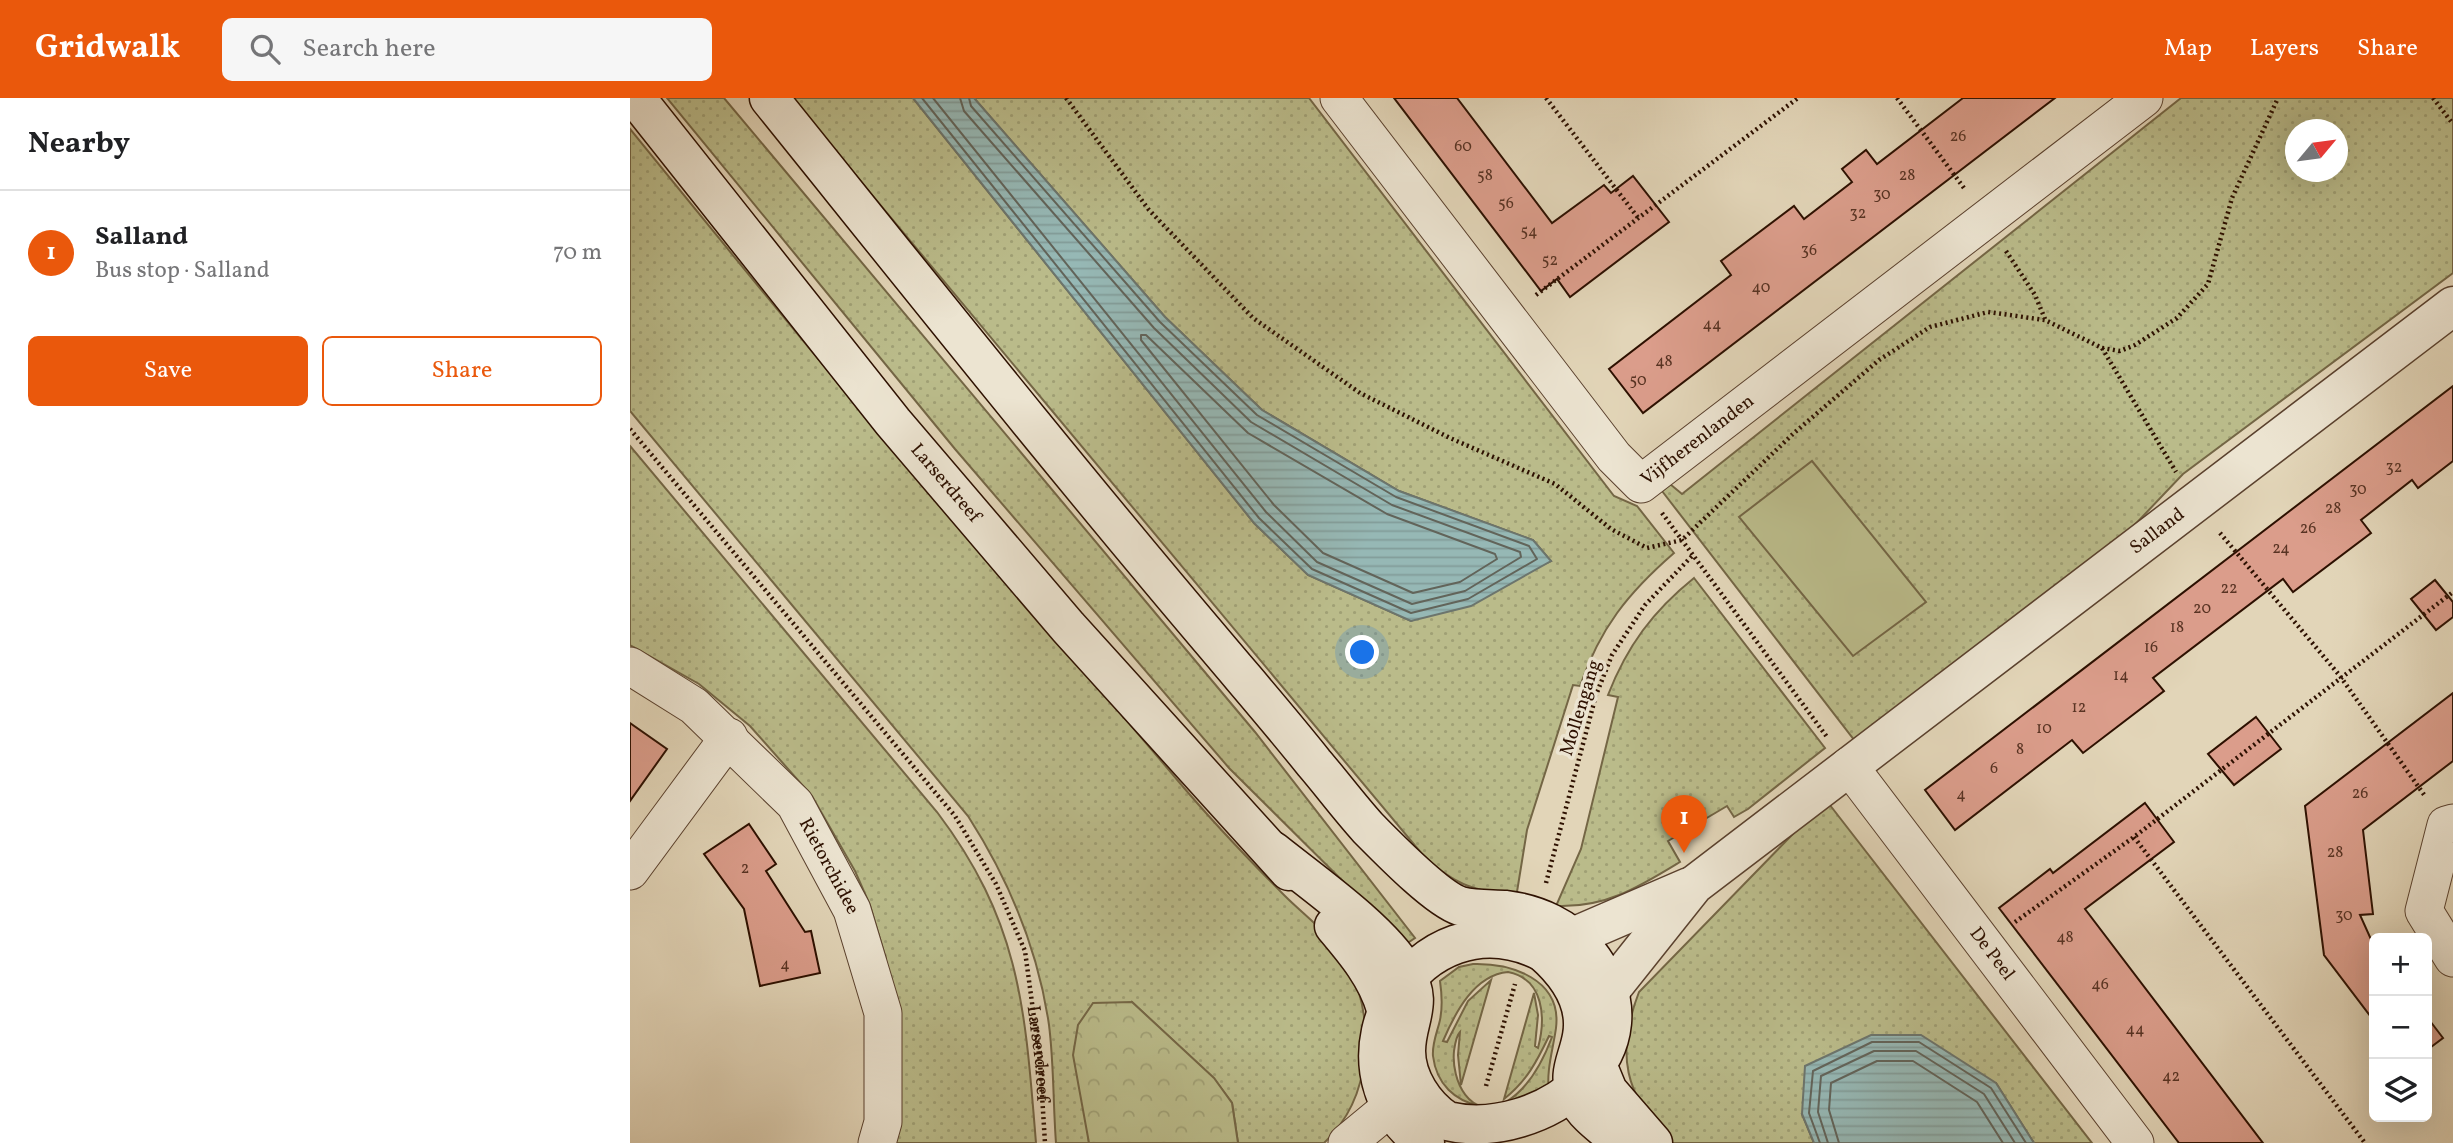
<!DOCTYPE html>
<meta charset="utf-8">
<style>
:root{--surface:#fff;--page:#f6f6f6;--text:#202124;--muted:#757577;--line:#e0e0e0;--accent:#ea580c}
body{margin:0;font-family:Vollkorn,serif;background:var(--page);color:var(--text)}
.controls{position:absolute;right:21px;bottom:21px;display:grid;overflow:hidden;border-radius:10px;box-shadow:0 7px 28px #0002}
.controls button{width:63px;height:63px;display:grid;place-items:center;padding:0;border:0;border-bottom:2px solid var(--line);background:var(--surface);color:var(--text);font:35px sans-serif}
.compass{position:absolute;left:1655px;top:21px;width:63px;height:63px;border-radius:50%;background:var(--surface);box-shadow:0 7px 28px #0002;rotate:61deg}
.you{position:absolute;left:733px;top:555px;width:24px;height:24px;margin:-18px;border:5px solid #fff;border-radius:50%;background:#1a73e8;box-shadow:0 0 0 10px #1a73e833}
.badge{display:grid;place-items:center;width:46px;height:46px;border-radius:50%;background:var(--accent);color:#fff;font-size:23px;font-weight:700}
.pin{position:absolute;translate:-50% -58px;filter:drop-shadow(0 2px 4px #0008)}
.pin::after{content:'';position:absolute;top:37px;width:24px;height:21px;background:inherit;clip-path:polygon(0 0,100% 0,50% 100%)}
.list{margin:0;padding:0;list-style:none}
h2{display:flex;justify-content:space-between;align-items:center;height:91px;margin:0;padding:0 28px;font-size:30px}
h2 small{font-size:23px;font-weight:400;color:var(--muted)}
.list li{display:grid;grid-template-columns:46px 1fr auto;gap:21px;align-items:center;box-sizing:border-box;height:126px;padding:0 28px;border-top:2px solid var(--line)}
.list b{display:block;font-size:26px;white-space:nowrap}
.list p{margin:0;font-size:23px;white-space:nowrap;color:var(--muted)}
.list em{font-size:23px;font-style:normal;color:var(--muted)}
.actions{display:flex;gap:14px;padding:21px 28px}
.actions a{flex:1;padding:16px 0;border:2px solid var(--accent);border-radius:10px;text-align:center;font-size:24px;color:var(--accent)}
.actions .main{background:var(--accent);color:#fff}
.icon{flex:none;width:38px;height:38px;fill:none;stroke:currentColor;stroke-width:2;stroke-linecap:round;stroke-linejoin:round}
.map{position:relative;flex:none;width:1823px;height:1045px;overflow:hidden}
header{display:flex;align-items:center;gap:42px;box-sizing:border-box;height:98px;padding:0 35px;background:var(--accent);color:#fff}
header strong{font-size:33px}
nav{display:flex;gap:38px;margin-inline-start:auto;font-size:24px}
.search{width:490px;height:63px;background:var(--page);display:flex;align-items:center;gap:18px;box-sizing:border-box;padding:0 24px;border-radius:10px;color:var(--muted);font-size:26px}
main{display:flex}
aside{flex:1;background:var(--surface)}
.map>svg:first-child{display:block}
</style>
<header>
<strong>Gridwalk</strong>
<div class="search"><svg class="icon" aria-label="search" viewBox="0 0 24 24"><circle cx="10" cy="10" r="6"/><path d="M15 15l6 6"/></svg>Search here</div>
<nav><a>Map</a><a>Layers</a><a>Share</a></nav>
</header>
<main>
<aside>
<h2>Nearby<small></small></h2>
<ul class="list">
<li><span class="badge">1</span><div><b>Salland</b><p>Bus stop · Salland</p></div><em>70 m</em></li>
</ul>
<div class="actions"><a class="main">Save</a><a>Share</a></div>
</aside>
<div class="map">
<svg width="1823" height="1045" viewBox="0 0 1823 1045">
<defs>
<pattern id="grass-dots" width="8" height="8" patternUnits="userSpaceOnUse" patternTransform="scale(1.75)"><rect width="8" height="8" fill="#babb8a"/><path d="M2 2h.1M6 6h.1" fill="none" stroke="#a0a075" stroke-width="1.8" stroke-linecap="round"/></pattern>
<pattern id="forest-crowns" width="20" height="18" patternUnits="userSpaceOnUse" patternTransform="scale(1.75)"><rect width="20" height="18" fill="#babb8a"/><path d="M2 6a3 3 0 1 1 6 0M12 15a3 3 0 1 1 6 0" fill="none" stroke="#a0a075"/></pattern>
<pattern id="water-rules" width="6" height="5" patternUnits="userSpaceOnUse" patternTransform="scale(1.75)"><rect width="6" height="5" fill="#96b8b5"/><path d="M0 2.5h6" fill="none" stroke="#829d9a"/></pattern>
</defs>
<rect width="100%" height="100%" fill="#e2d5b8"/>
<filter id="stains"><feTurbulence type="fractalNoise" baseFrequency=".00286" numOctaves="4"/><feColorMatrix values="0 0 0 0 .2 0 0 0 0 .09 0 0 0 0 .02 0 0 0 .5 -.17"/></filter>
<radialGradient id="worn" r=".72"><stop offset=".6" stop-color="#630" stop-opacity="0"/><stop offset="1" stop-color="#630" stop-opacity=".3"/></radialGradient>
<g fill="url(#grass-dots)" stroke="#746645" stroke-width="2" fill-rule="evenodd">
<path d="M 37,0 L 94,0 L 625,634 L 785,840 L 776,846 L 599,670 L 325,351 Z"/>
<path d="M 161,0 L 283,0 L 624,425 L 678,477 L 781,523 L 921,463 L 903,442 L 769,393 L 632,312 L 535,219 L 344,0 L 679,0 L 984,398 L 1007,408 L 1044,455 C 998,495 970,530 950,588 L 943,587 L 897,732 L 886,800 C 843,791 824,788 792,756 Z"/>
<path d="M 1551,0 L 1823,0 L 1823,175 L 1553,376 L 1496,436 L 1225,643 L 1032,393 L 1040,386 L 1052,396 ZM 1666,32 L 1708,32 L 1708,74 L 1666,74 Z"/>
<path d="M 0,31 C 74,122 148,213 223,303 C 330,431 441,556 549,684 C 582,723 618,761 655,798 C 675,818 704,839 717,864 C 746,922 743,999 694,1045 L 608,1045 L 602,1005 L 584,981 L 502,904 L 458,1035 L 459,1045 L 426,1045 C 423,1006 424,966 419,927 C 408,851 379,782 338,718 L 0,313 Z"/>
<path d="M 0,348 L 307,714 C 391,825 395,911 406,1045 L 262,1045 L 256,861 L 240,807 L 225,773 L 182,698 L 120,628 L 69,586 L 0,547 Z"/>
<path d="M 1064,480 L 1195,650 L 1118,711 L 1104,719 L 1097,708 L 1038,743 L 1050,764 C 1009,789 976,810 926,808 L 951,751 L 988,599 L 978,597 C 997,548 1023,513 1064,480 Z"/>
<path d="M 1196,702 L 1462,1045 L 1404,1045 L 1366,985 L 1172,1016 L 1184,1045 L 1040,1045 C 995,997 985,956 1009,894 Z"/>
<path d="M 843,866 C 881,865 932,881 926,930 C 923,952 916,972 919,995 C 879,1020 810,1016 803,958 C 802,947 806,937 809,926 C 813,912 812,897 810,883 L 829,869 ZM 878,874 C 914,881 916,920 908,950 L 905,948 L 908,917 L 904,895 L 874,1001 C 897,983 907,963 919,938 L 922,939 C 913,963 899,990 876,1004 C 840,1024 821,982 824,953 C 825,946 826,938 830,934 L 828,957 L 831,987 L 861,882 L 838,903 L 817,944 L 813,943 C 825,915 844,877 878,874 Z"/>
</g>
<path fill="url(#forest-crowns)" stroke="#746645" stroke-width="2" d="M 502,904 L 584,980 L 602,1005 L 608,1045 L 459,1045 L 443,957 L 448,927 L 463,905 Z"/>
<path fill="#babb8a" stroke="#746645" stroke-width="2" d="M 1182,363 L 1296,504 L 1223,558 L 1109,419 Z"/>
<g fill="url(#water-rules)" stroke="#6c756d" stroke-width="2">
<path d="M 283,0 L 344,0 L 535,219 L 632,312 L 769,393 L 903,442 L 921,463 L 841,508 L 781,523 L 678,477 L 624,425 Z"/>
<path d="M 1241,937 L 1291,937 L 1366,985 L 1404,1045 L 1184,1045 L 1172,1016 L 1175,968 Z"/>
</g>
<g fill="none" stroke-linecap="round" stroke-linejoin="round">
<g stroke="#62645a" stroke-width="2">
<path d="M 292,0 L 629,420 L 682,471 L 781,515 L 838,501 L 907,461 L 899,448 L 766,399 L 627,317 L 530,224 L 341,8 L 339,0"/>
<path d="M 303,0 L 636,414 L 687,464 L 782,506 L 835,493 L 891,459 L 890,454 L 762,407 L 621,324 L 524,230 L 334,13 L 330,0"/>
<path d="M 511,237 L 516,237 L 618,335 L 757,416 L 865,456 L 867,461 L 830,484 L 783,495 L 693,455 L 644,407 L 511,242 Z"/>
<path d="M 1190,1045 L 1179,1015 L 1183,973 L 1242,944 L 1289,944 L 1361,990 L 1396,1045"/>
<path d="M 1198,1045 L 1188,1014 L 1191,978 L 1244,953 L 1286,953 L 1354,996 L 1385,1045"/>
<path d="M 1209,1045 L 1199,1012 L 1201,985 L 1247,963 L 1283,963 L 1347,1004 L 1373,1045"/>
</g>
</g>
<g fill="#db9d8b" stroke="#2d1000" stroke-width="2">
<path d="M 764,0 L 827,0 L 922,125 L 974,87 L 981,95 L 1003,78 L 1039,124 L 940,199 L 927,181 L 911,193 Z"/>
<path d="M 1333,0 L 1425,0 L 1013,315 L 979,271 L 1101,177 L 1091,163 L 1164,108 L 1174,121 L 1222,84 L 1212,71 L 1236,52 L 1247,66 Z"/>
<path d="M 1823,288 L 1823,363 L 1788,390 L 1782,382 L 1731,422 L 1741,435 L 1663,494 L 1653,481 L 1523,580 L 1534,593 L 1453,655 L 1442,642 L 1325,732 L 1295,692 Z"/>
<path d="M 1805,482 L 1823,504 L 1823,519 L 1806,532 L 1781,501 Z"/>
<path d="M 1823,595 L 1823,663 L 1733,732 L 1743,816 L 1730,817 L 1744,848 L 1744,923 L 1694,857 L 1675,708 Z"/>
<path d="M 1626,619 L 1651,651 L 1604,687 L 1578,656 Z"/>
<path d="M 0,625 L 37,651 L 0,703 Z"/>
<path d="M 1515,705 L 1544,744 L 1455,811 L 1633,1045 L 1549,1045 L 1369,810 L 1420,771 L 1423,775 Z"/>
<path d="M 119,726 L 146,766 L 136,773 L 175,834 L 181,833 L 190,875 L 130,888 L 114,811 L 74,756 Z"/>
<path d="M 1797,919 L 1813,940 L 1797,952 Z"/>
</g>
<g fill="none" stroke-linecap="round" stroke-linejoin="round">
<defs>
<g id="minor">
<path id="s2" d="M 709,0 L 984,359 L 1011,386 L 1514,0"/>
<path id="s3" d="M 0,568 L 64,608 L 165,706 L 222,812 L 253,915 L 253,1024 L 247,1045"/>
<path id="s4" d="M 1219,668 L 1505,1045"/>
<path d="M 1823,725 L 1816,727 L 1794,813 L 1823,860"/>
<path d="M 0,773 L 99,639"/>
<path d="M 717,1045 L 763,1007"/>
</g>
<g id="tertiary">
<path d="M 943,839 L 1059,789"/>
<path id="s5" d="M 978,895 L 1064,787 L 1823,208"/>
</g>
<g id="secondary">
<path id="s6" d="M 6,0 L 263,324 L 438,529 L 659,773"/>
<path d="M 139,0 C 288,185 435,370 588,550 C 620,588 653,626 684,665 C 702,686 719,709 738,730 C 757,749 806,800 830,808 C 844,812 861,811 876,812 C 907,816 938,830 957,854 C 1037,953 910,1045 817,1023 C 794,1008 776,980 776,953 C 776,921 795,906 774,872 C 752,833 679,782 643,753"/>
<path d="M 704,828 C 726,854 747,879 756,911"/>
<path d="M 913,854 C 937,875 958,904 952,938 C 948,962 936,975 947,1000 C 955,1018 978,1032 992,1045"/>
<path d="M 971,976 L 978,993 L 1023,1045"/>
<path d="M 795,1045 C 685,968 787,791 913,854 L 943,839"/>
</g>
</defs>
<use href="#minor" stroke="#5a412e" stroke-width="39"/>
<use href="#tertiary" stroke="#5a412e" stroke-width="41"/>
<use href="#secondary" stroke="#2d1000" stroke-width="41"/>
<g stroke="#2d1000" stroke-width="4.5" stroke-dasharray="2 3.5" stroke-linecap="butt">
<path d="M 436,0 L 519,112 L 623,220 L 730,295 L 820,340 L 925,386 L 981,431 L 1017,450 L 1052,442 L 1164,335 L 1249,262 L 1300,229 L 1358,214 L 1415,222 L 1472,250 L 1546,374"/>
<path d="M 916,0 L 1009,121"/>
<path d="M 1267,0 L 1334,90"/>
<path d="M 1803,0 L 1823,26"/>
<path d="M 1376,153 L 1405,197 L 1415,221"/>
<path d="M 906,197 L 1168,0"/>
<path d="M 1472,250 L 1490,253 L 1505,247 L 1547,220 L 1578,186 L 1602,100 L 1648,0"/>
<path id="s1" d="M 0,331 L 325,718 L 366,786 L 395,853 L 410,964 L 415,1045"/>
<path d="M 1032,415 L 1197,639"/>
<path d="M 1590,435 L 1710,578 L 1795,698"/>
<path d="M 1504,739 L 1735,1045"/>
<path d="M 916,785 L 966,597 L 982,557 L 1015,507 L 1063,457"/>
<path d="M 1385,824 L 1504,739 L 1823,494"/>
<path d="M 856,988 L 885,886"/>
</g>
<use href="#minor" stroke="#ece4d1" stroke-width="37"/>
<use href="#tertiary" stroke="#ece4d1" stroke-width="38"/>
<use href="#secondary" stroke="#ece4d1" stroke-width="38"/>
</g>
<g text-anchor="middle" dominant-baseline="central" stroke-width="7" stroke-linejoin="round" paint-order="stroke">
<g font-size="16" fill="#583323">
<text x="1328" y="39">26</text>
<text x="833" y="49">60</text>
<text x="855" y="78">58</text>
<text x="1277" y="78">28</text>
<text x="1252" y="97">30</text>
<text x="876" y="106">56</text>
<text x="1228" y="116">32</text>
<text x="899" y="134">54</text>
<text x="1179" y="153">36</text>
<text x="920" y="163">52</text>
<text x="1131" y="190">40</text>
<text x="1082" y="227">44</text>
<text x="1034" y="264">48</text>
<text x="1008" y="283">50</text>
<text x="1764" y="370">32</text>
<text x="1728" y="392">30</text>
<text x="1703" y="411">28</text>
<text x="1678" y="431">26</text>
<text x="1651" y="451">24</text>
<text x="1599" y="491">22</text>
<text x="1572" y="511">20</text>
<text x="1547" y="530">18</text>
<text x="1521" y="550">16</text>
<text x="1491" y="578">14</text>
<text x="1449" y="610">12</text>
<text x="1414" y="631">10</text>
<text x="1390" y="652">8</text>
<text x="1364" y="671">6</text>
<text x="1730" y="696">26</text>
<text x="1331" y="697">4</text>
<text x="1705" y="755">28</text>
<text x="115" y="771">2</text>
<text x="1714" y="818">30</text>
<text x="1435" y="840">48</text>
<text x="155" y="867">4</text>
<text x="1470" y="887">46</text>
<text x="1505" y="932">44</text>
<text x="1541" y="979">42</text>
</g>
<g font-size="19" fill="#2d1000" stroke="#ece4d1">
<text stroke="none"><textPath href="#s2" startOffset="562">Vijfherenlanden</textPath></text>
<text stroke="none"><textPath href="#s6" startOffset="494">Larserdreef</textPath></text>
<text stroke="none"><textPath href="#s5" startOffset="721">Salland</textPath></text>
<text transform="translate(951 610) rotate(-73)">Mollengang</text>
<text stroke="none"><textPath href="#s3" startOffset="287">Rietorchidee</textPath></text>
<text stroke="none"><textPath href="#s4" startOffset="236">De Peel</textPath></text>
<text stroke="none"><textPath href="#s1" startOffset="761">Larserdreef</textPath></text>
</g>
</g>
<rect width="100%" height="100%" filter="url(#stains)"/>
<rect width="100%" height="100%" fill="url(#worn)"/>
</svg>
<div class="controls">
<button>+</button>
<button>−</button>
<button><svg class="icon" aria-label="layers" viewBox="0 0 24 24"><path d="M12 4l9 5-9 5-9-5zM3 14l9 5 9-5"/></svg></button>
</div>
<svg class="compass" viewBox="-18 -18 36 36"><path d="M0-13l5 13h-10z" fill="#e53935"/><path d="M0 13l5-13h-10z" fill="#757577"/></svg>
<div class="you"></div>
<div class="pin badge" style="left:1054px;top:755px">1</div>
</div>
</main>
